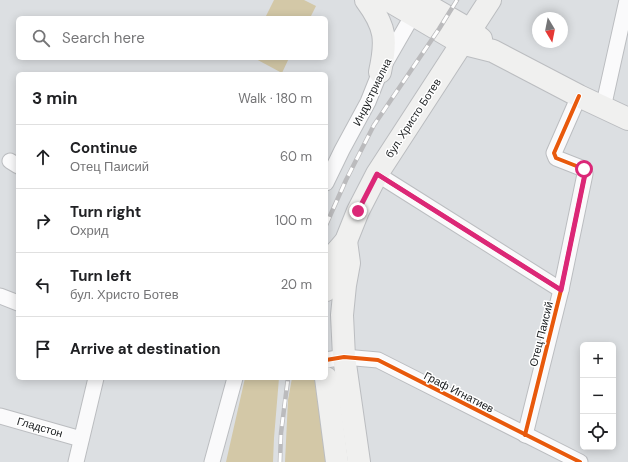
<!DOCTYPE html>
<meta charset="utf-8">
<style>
:root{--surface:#fff;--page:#f6f6f6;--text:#202124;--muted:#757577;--line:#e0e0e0}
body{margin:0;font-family:"DM Sans",sans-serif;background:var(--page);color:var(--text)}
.controls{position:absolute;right:12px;bottom:12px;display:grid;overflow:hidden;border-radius:6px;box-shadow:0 2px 10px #0003}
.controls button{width:36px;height:36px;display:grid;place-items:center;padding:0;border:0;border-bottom:1px solid var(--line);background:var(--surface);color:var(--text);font:20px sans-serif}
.compass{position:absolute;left:532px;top:12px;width:36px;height:36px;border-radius:50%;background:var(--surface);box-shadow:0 2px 10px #0003;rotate:170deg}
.stop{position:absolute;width:12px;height:12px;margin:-9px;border:3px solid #db2777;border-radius:50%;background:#fff}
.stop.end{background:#db2777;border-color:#fff;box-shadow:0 1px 4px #0008}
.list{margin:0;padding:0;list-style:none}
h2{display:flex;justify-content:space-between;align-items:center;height:52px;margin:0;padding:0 16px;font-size:17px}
h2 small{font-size:13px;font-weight:400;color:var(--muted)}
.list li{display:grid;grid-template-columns:26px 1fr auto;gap:12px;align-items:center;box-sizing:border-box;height:64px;padding:0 16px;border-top:1px solid var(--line)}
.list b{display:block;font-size:15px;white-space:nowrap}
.list p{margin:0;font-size:13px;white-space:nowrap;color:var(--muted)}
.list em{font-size:13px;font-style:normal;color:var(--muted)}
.icon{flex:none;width:22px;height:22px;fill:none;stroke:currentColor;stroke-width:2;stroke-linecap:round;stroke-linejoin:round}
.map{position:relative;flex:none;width:628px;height:462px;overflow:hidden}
.search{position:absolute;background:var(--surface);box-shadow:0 2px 10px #0003;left:16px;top:16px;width:312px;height:44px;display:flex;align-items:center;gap:10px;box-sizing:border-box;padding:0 14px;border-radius:6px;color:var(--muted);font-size:15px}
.panel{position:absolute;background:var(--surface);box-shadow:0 2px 10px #0003;left:16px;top:72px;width:312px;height:308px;border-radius:6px}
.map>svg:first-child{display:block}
</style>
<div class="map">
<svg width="628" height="462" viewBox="0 0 628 462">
<rect width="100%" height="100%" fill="#dcdfe2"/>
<g fill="#d3c8a7">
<path d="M 274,0 L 304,0 L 316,6 L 310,18 L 265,18 Z"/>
<path d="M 254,58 L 289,58 L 282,73 Z"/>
<path d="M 245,378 L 279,378 L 274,438 L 273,462 L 226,462 Z"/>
<path d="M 292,378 L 316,378 L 328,462 L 285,462 L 288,400 Z"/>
</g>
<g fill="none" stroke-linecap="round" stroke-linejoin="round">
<defs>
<g id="street">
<path d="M 603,108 L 627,0"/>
<path d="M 10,161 L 18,166"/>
<path d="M 377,174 L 561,290"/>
<path d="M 326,183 L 342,150 L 368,102 L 380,72 L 418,6"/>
<path d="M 0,296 L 18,303"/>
<path d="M 326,360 L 344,357 L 378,360 L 580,462"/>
<path d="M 0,416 L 81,439"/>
<path d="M 525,435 L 561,290 L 585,174 L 584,169 L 556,158 L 554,153 L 579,96"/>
<path d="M 76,462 L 96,378"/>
<path d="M 212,462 L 235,378"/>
</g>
<g id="secondary">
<path d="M 366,0 C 386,27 387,40 380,72"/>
<path d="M 388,0 L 461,43 L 493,51 L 579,96 L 628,119"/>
<path d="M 418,0 L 470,30 L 481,39"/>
<path d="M 346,241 L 349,263 L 345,285 L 342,315 L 344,357 L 359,462"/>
<path d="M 326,290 L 333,256 L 346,241 L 358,211 L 377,174 L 490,0"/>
<path d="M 326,378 L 337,462"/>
</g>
</defs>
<use href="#street" stroke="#bbbdc0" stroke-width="17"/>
<use href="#secondary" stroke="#bbbdc0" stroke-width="24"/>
<use href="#street" stroke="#fafafb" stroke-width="15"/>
<use href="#secondary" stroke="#f0f0ef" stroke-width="22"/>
<defs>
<g id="rail">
<path d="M 326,225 L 346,180 L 374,125 L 439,29 L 457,0"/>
<path d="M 280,462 L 281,433 L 288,378"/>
</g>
</defs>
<use href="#rail" stroke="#bbbbbd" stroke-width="4.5"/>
<use href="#rail" stroke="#fff" stroke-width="3" stroke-dasharray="9" stroke-linecap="butt"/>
<defs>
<g id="cycleway">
<path d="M 377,174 L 561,290"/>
<path d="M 326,360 L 344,357 L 378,360 L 580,462"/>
<path d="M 525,435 L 561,290 L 585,174 L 584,169 L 556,158 L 554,153 L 579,96"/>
</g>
</defs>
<use href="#cycleway" stroke="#fff" stroke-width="6"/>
<use href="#cycleway" stroke="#e8590c" stroke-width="4"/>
</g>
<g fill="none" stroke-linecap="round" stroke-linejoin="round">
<path stroke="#db2777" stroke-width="5" d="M 358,211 L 377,174 L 561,290 L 585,174 L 584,169"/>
</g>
<g text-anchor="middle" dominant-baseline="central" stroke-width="3" stroke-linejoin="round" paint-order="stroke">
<g font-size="11" fill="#191c1e" stroke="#fff">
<text transform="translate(372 92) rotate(-64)">Индустриална</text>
<text transform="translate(413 118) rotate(-57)">бул. Христо Ботев</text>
<text transform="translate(541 334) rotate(-76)">Отец Паисий</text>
<text transform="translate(459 392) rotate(27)">Граф Игнатиев</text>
<text transform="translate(40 427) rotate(16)">Гладстон</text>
</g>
</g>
</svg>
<div class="controls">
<button>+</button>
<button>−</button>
<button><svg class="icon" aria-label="locate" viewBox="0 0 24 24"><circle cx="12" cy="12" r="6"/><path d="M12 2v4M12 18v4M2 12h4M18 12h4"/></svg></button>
</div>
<svg class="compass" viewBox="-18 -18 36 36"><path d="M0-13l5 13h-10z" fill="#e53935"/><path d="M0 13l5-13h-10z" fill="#757577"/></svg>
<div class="stop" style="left:584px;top:169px"></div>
<div class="stop end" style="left:358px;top:211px"></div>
<div class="search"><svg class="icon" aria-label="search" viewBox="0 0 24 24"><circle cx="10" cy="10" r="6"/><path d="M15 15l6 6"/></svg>Search here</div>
<section class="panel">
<h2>3 min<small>Walk · 180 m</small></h2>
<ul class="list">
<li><svg class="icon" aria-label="ahead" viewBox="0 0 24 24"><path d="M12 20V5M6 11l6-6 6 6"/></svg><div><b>Continue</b><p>Отец Паисий</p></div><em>60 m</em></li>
<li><svg class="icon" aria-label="right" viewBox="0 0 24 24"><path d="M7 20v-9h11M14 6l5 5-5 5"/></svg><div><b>Turn right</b><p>Охрид</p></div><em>100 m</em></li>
<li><svg class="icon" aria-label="left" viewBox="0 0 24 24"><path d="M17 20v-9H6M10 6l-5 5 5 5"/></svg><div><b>Turn left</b><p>бул. Христо Ботев</p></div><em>20 m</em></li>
<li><svg class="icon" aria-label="arrive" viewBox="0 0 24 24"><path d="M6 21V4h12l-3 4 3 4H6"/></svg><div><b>Arrive at destination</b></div></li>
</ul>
</section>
</div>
